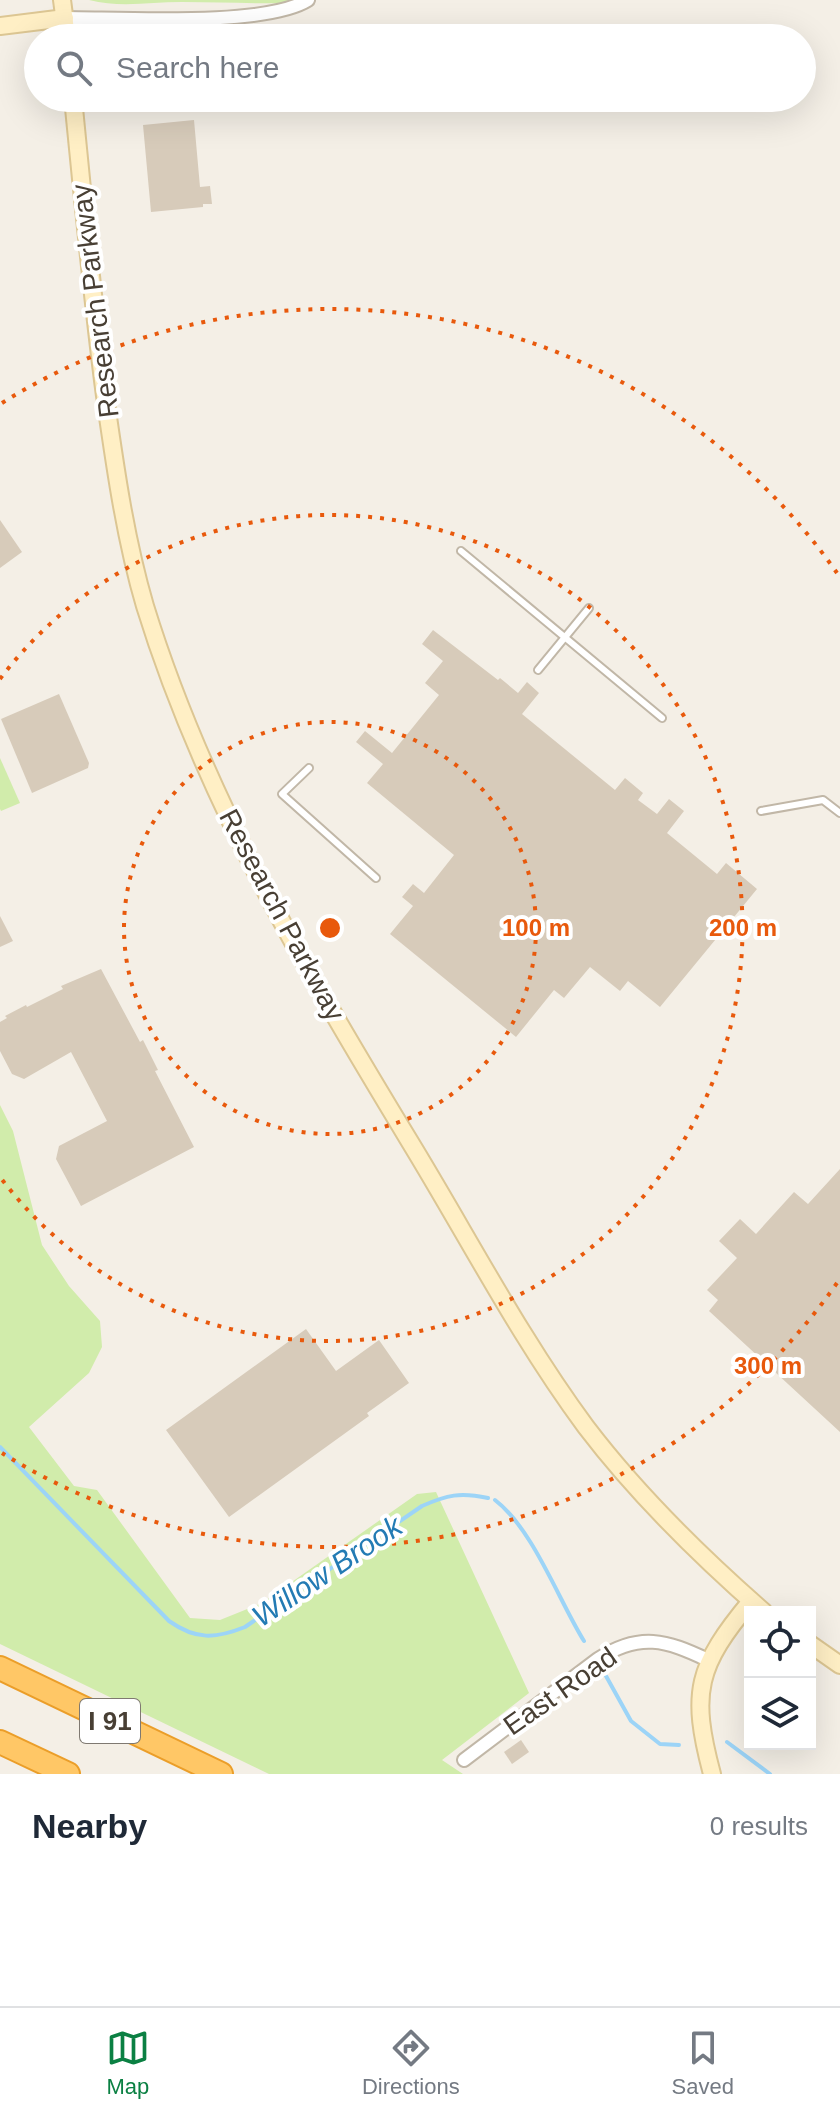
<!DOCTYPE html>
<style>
:root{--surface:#fff;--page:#f2f2f3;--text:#1f2937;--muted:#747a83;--line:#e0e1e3;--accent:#0b8043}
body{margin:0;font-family:Arial,sans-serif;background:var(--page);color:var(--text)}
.controls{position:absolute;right:24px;bottom:24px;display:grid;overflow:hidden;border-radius:0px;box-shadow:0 8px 32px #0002}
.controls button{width:72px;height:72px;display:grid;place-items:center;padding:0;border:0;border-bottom:2px solid var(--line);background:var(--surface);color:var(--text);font:40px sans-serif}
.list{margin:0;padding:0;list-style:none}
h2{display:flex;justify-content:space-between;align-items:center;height:104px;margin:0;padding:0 32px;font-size:34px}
h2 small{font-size:26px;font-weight:400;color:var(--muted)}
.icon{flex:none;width:44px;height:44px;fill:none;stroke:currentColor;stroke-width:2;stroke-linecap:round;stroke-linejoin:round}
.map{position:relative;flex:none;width:840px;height:1774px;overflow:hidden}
.search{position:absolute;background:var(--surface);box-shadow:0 8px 32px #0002;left:24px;right:24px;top:24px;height:88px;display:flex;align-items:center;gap:20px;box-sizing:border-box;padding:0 28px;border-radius:44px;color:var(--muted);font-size:30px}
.sheet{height:232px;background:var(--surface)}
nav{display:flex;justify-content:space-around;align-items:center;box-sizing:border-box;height:112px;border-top:2px solid var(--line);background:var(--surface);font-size:22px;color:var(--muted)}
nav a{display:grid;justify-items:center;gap:4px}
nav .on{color:var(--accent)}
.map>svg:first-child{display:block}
</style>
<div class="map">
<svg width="840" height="1774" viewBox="0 0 840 1774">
<rect width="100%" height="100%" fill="#f4efe6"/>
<g fill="#d1ecab">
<path d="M 89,0 L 297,0 L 293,3 C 256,4 219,2 182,2 C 150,2 120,8 89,0 Z"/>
<path d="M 0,758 L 20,803 L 1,811 L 0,809 Z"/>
<path d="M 0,1105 L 13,1131 L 42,1245 L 69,1286 L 100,1321 L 102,1347 L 89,1373 L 29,1427 L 74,1486 L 97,1490 L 190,1618 L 220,1620 L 262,1603 L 417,1494 L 436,1492 L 529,1693 L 442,1760 L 463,1774 L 269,1774 L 0,1644 Z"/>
</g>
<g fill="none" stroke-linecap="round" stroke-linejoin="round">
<g stroke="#9cd4f7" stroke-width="4">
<path d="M 0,1447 L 169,1621 C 196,1640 215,1639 245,1627 L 422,1506 C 447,1495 460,1492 488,1498"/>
<path d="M 495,1500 C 533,1529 559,1601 584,1641"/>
<path d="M 606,1676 L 631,1721 L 660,1744 L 679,1745"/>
<path d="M 727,1742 L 770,1774"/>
</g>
</g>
<g fill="#d7cbba">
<path d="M 194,120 L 200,187 L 210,186 L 212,204 L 203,204 L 203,207 L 151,212 L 143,125 Z"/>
<path d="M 0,520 L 22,552 L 0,568 Z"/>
<path d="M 433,630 L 498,680 L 500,678 L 518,693 L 527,682 L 539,693 L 522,714 L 615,790 L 625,778 L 643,793 L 638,800 L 657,814 L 669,799 L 684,811 L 667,833 L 717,874 L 726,863 L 757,889 L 660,1007 L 628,981 L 620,991 L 590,967 L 564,998 L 554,990 L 516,1037 L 390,934 L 413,906 L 402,897 L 413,884 L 424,893 L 454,855 L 367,783 L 383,764 L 356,742 L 365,731 L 392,753 L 439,695 L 425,683 L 443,661 L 422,644 Z"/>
<path d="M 59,694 L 89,763 L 88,768 L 32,793 L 1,719 Z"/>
<path d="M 0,916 L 13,941 L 0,947 Z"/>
<path d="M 101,969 L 140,1042 L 143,1040 L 158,1070 L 155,1071 L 194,1147 L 81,1206 L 56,1159 L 59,1146 L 107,1121 L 71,1052 L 24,1079 L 12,1074 L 0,1051 L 0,1022 L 7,1018 L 5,1016 L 26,1005 L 27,1007 L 63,989 L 61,986 Z"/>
<path d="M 840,1169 L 840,1432 L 709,1311 L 718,1300 L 707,1290 L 737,1258 L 719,1241 L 740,1219 L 756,1234 L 794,1192 L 808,1204 Z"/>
<path d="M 306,1329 L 336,1371 L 379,1340 L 409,1383 L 367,1413 L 369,1416 L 229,1517 L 166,1430 Z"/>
<path d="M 521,1740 L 529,1752 L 512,1764 L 504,1752 Z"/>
</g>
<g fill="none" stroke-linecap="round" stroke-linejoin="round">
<defs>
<g id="lane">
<path d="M 461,551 L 662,718"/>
<path d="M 538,670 L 589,608"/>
<path d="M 309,768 L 282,794 L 376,878"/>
<path d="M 761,811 L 823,800 L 840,813"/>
</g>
<g id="street">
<path d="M 65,18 C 121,18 265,27 308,0"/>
<path d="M 464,1760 L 598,1659 C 640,1632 666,1640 708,1660"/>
</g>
<g id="secondary">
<path d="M 62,0 L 67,38"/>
<path d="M 0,26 L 65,18"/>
<path d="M 73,98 C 83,198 92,297 105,396 C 115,466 125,538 145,606 C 204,798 307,972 410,1142 C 468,1237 520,1338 586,1427 C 637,1494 700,1556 764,1612"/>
<path d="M 810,1644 L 840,1665"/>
<path d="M 712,1774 C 690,1692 697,1666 751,1601"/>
</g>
<g id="highway">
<path d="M 0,1668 L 221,1774"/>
<path d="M 0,1742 L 68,1774"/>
</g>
</defs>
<use href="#lane" stroke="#c1b7a7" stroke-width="10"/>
<use href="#street" stroke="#c1b7a7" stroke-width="16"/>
<use href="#secondary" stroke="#dcc693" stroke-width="20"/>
<use href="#highway" stroke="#eb9e29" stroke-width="26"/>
<use href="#lane" stroke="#fff" stroke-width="6"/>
<use href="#street" stroke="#fff" stroke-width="12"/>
<use href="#secondary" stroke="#ffefc5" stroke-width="16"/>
<use href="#highway" stroke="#ffc766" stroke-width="22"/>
</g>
<g fill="none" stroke="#e8590c" stroke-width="4" stroke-dasharray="4 8">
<circle cx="330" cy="928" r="206"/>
<path d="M0 679A413 413 0 1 1 0 1177"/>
<path d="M837 1283A619 619 0 0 1 2 1453M2 403A619 619 0 0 1 837 573"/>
</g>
<g text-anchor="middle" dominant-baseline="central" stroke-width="8" stroke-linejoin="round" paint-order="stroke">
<rect fill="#fff" stroke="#7f7971" stroke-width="2" x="80" y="1699" width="60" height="44" rx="6"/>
<g font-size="26" font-weight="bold" fill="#483f34">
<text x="110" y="1721">I 91</text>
</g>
<g font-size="28" fill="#483f34" stroke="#fff">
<text transform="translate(95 301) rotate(-97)">Research Parkway</text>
<text transform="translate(282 915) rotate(62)">Research Parkway</text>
<text transform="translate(560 1691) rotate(-35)">East Road</text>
</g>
<g font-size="30" font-style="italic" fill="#237bb4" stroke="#fff">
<text transform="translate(327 1571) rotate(-34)">Willow Brook</text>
</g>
</g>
<circle cx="330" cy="928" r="12" fill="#e8590c" stroke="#fff" stroke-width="4"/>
<g font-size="24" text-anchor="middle" font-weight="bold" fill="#e8590c" stroke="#fff" stroke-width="8" stroke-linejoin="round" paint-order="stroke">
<text x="536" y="936">100 m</text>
<text x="743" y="936">200 m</text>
<text x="768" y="1374">300 m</text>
</g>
</svg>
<div class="controls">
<button><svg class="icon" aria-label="locate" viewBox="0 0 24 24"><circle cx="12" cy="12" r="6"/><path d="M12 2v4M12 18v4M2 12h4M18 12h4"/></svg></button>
<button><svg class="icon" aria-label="layers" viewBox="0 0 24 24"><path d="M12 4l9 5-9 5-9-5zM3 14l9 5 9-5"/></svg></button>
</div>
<div class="search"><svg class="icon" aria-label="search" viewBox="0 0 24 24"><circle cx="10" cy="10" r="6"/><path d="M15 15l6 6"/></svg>Search here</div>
</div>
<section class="sheet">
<h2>Nearby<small>0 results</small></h2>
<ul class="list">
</ul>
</section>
<nav>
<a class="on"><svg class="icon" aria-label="map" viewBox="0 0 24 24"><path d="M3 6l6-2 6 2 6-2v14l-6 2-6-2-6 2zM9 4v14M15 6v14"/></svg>Map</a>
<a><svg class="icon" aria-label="directions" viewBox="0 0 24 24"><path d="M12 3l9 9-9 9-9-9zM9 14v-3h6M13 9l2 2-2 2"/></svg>Directions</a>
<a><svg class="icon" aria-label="saved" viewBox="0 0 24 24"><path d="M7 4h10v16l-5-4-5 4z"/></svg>Saved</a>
</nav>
